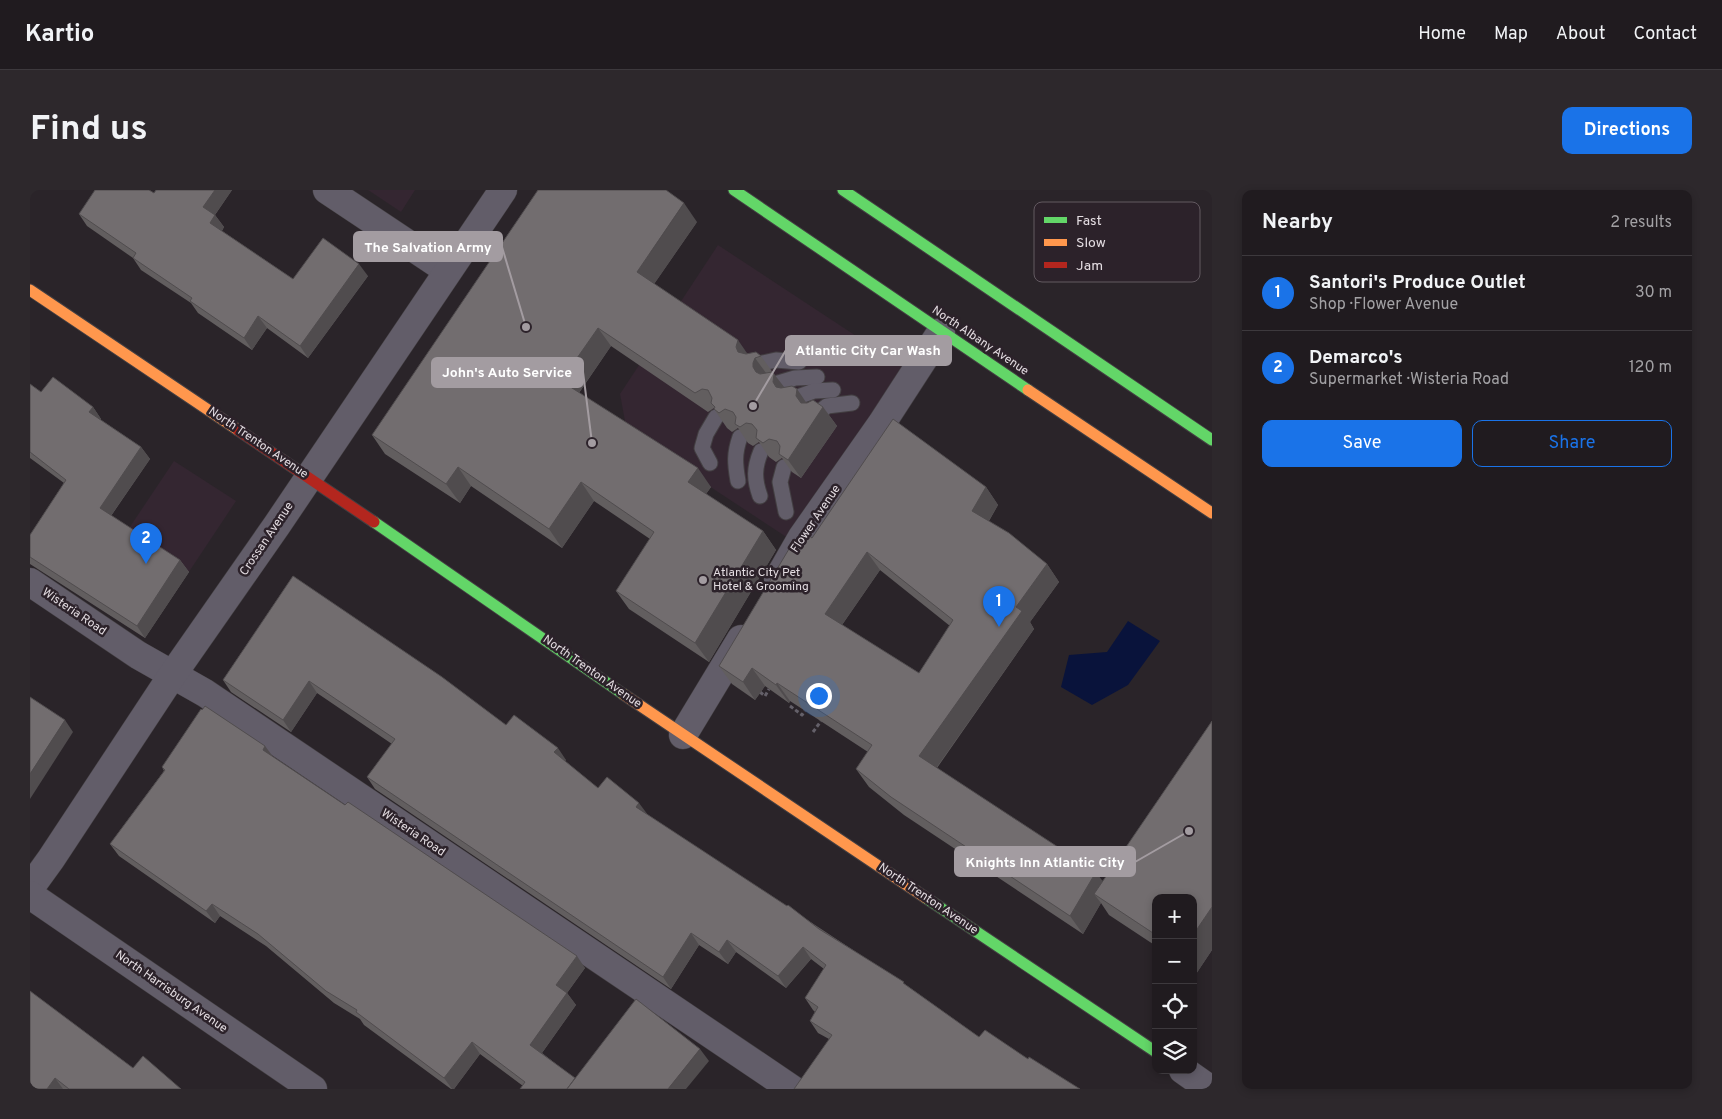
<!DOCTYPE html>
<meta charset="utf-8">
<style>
:root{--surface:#201b1f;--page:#2d282c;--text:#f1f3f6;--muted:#a2a1a4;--line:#3d393d;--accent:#1a73e8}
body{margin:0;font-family:Overpass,sans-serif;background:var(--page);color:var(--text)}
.controls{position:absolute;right:15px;bottom:15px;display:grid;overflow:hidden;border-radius:10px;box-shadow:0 2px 8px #0003}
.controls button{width:45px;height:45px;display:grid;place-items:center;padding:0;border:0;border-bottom:1px solid var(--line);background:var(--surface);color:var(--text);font:25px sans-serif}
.you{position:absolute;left:788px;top:505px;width:18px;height:18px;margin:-12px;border:4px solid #fff;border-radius:50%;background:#1a73e8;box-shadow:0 0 0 8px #1a73e833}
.badge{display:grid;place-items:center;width:32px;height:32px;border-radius:50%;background:var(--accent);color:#fff;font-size:16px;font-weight:700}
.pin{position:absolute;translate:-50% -41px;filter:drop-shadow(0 1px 2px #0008)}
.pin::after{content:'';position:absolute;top:26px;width:18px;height:15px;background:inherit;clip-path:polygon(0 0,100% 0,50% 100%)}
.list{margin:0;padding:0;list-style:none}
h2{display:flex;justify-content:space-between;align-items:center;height:65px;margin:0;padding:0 20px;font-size:21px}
h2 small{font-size:16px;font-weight:400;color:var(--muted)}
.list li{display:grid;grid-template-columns:32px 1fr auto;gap:15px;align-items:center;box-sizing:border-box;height:75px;padding:0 20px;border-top:1px solid var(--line)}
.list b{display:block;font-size:19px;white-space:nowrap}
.list p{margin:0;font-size:16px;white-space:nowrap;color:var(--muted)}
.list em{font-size:16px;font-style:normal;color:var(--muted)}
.actions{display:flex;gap:10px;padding:15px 20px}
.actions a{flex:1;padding:11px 0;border:1px solid var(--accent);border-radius:10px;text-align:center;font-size:18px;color:var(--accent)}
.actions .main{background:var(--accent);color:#fff}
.icon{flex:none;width:28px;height:28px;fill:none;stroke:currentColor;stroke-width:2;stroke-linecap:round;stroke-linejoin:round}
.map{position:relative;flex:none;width:1182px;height:899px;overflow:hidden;border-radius:10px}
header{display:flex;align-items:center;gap:30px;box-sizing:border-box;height:70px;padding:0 25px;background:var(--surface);border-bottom:1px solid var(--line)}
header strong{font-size:24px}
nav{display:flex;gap:28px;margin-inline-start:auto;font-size:18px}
.intro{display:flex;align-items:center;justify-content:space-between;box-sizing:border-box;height:120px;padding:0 30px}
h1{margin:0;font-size:35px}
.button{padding:12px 22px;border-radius:10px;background:var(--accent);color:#fff;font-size:18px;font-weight:700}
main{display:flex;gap:30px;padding:0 30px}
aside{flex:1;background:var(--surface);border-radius:10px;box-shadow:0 2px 8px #0003}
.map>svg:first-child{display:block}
</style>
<header>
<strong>Kartio</strong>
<nav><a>Home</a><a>Map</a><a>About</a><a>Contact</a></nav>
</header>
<div class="intro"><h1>Find us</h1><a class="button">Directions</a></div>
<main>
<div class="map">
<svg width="1182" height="899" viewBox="0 0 1182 899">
<rect width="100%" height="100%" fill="#2a2429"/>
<g fill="#342631">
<path d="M 338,0 L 385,0 L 371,22 Z"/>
<path d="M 688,55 L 887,186 L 773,358 L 597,242 L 590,204 Z"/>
<path d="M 144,271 L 206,311 L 115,448 L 53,407 Z"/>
</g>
<path fill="#09133b" d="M 1098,431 L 1130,451 L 1098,495 L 1062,515 L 1031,497 L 1039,465 L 1077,462 Z"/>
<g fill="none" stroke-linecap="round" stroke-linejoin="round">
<defs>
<g id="lane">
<path d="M 728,174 L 746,170 L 769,172"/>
<path d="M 745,194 L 765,188 L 787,187"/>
<path d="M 765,208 L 784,201 L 803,200"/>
<path d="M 788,223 L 797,216 L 822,213"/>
<path d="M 680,273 L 672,258 L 676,244 L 686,227"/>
<path d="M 754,277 L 750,292 L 756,322"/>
<path d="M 708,291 C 705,274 704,264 710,247"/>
<path d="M 730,306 C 724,289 724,278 731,261"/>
</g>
<g id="street">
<path d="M 297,0 L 417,80"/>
<path d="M 748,389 L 772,347 L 852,233 L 911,142"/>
<path d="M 0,392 L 108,465 L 175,503 L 762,899"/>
<path d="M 653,545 L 711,449"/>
<path d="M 0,698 L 21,669 L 143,484 L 247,335 L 473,0"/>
<path d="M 0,705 L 283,899"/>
<path d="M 1153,880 L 1180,899"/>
</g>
<g id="fast">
<path d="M 704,0 L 998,200"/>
<path d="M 813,0 L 1182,250"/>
<path d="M 344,332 L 593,504"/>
<path d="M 896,708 L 1126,862"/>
</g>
<g id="slow">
<path d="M 0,100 L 208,240"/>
<path d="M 998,200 L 1182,323"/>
<path d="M 593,504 L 896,708"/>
</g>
<path id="jam" d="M 208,240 L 344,332"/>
</defs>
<use href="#lane" stroke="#433f42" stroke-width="17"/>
<use href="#street" stroke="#433f42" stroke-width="29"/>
<use href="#fast" stroke="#433f42" stroke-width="13"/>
<use href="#slow" stroke="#433f42" stroke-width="13"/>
<use href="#jam" stroke="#433f42" stroke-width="13"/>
<g stroke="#646069" stroke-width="3" stroke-dasharray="4 2.5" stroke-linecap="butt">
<path d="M 730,502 L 735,506 L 739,499"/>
<path d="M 760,516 L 772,525 L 775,521"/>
<path d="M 783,542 L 791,531"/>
</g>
<use href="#lane" stroke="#625d69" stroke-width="15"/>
<use href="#street" stroke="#625d69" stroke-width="28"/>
<use href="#fast" stroke="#63d668" stroke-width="11"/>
<use href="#slow" stroke="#ff974d" stroke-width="11"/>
<use href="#jam" stroke="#b3261e" stroke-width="11"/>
</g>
<g fill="#625e5f" fill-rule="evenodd">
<path d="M 202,0 L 185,25 L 194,37 L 192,41 L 263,89 L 338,86 L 278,168 L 237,138 L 222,160 L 168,123 L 161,113 L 111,80 L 103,68 L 57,36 L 49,24 L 124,3 Z"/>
<path d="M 667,32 L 624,94 L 718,164 L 731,166 L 754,198 L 777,213 L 793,217 L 807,236 L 771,288 L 762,282 L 752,268 L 746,272 L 739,267 L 729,252 L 723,256 L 718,253 L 708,238 L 702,242 L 697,238 L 684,219 L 684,218 L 678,222 L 581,156 L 549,203 L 681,297 L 676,304 L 733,341 L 746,360 L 679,472 L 599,419 L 586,401 L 620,349 L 564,311 L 532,358 L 441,296 L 430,313 L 355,264 L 342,245 Z"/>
<path d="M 0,194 L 11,202 L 63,217 L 71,229 L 71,230 L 111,257 L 120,269 L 81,326 L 150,370 L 159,382 L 115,448 L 0,374 L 0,345 L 34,293 L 0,268 Z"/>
<path d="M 956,297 L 968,315 L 959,331 L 1017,374 L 1029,392 L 1000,432 L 1004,439 L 907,578 L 1073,691 L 1182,531 L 1182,760 L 1166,784 L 1163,782 L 1163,708 L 1126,708 L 1126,756 L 1079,725 L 1071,713 L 1053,744 L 874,625 L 839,597 L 826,579 L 838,562 L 760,511 L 759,513 L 735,496 L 725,510 L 702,494 L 689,476 L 763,362 L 782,348 ZM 850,380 L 920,436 L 889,483 L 812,435 Z"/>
<path d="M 263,386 L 476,535 L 536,570 L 535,571 L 568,598 L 618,625 L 876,795 L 949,847 L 998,869 L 1050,899 L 799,849 L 788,843 L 780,831 L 785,822 L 783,820 L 775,808 L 794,779 L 781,769 L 756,798 L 706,762 L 698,774 L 669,755 L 641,799 L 345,599 L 337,587 L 362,554 L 287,503 L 261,542 L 201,502 L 193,490 Z"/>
<path d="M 235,556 L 242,566 L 555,778 L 537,803 L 546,815 L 512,863 L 545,889 L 679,871 L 493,896 L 450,864 L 424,899 L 421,899 L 334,835 L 330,829 L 304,813 L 236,756 L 190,726 L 185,733 L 89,666 L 80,654 L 134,581 L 132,577 Z"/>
<path d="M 0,801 L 103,878 L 151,899 L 0,899 Z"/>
</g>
<g fill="#504c4e">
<path d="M 185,0 L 202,0 L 182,29 L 173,17 Z"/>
<path d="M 654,13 L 667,32 L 620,100 L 607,82 Z"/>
<path d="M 185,25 L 194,37 L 189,45 L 180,33 Z"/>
<path d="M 329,74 L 338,86 L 278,168 L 270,156 Z"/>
<path d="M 228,126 L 237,138 L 222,160 L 214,148 Z"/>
<path d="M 568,138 L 581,156 L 544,210 L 531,191 Z"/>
<path d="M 708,150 L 721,169 L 708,162 L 706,157 Z"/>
<path d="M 725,168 L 739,187 L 726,182 L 723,177 L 723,173 Z"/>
<path d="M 744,184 L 758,202 L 756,211 L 743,192 Z"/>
<path d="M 767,199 L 780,218 L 779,225 L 766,206 Z"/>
<path d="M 63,217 L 71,229 L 68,234 L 59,222 Z"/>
<path d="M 793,217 L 807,236 L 771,288 L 758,270 Z"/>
<path d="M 111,257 L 120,269 L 78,330 L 70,318 Z"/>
<path d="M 428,277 L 441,296 L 430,313 L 416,294 Z"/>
<path d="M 668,278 L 681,297 L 671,311 L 658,292 Z"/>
<path d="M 551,292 L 564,311 L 532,358 L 519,339 Z"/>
<path d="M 956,297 L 968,315 L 954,339 L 942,321 Z"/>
<path d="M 733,341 L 746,360 L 679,472 L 665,453 Z"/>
<path d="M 837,362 L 850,380 L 807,442 L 795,424 Z"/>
<path d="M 150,370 L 159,382 L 115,448 L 107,436 Z"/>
<path d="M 1017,374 L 1029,392 L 1000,432 L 1004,439 L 902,584 L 889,566 L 986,417 Z"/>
<path d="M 722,478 L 735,496 L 725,510 L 713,492 Z"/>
<path d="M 279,491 L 287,503 L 261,542 L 253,530 Z"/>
<path d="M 747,493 L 760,511 L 759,513 L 746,495 Z"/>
<path d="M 35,530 L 43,542 L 0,609 L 0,584 Z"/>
<path d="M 235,556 L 244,568 L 233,560 Z"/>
<path d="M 528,558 L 536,570 L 532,574 L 524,562 Z"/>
<path d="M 609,613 L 618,625 L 606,617 Z"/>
<path d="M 1066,682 L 1079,700 L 1064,704 L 1071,713 L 1053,744 L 1040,726 Z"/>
<path d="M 182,714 L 190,726 L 185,733 L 176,721 Z"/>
<path d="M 1182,717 L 1182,760 L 1166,784 L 1163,780 L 1163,745 Z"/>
<path d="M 661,743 L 669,755 L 641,799 L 633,787 Z"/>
<path d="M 697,750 L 706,762 L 698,774 L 689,762 Z"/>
<path d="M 773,757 L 781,769 L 756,798 L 748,786 Z"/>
<path d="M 547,766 L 555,778 L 537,803 L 546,815 L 509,867 L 500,855 L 526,795 Z"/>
<path d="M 442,852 L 450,864 L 424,899 L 422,899 L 414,888 Z"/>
<path d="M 670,859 L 679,871 L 656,899 L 638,899 Z"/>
<path d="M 25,888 L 33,899 L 17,899 Z"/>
</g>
<g fill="#726d6f" stroke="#504c4e" fill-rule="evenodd">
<path d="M 65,0 L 119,0 L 124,3 L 126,0 L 185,0 L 173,17 L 185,25 L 180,33 L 263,89 L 293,48 L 329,74 L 270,156 L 228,126 L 214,148 L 160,111 L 162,108 L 103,68 L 106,63 L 49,24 Z"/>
<path d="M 508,0 L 636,0 L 654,13 L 607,82 L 708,150 L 706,157 L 708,162 L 716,164 L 726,162 L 731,166 L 725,168 L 723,173 L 723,177 L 726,182 L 730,184 L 742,182 L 744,184 L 743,192 L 746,197 L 751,198 L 762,196 L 767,199 L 766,206 L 771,213 L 777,213 L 783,210 L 793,217 L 758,270 L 749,264 L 750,256 L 747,251 L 739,249 L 733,253 L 726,248 L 727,240 L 722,234 L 716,233 L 710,237 L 705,234 L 706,227 L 703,222 L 695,219 L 689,223 L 684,219 L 685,217 L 681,213 L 682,208 L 678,200 L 672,199 L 665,203 L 568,138 L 531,191 L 668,278 L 658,292 L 733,341 L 665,453 L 586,401 L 624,342 L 551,292 L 519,339 L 428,277 L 416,294 L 342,245 Z"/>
<path d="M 23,187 L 63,217 L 59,222 L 111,257 L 70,318 L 150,370 L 107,436 L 0,367 L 0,345 L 36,290 L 0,262 L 0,194 L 11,202 Z"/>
<path d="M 863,229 L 956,297 L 942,321 L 979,343 L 1017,374 L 986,417 L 992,421 L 889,566 L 1066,682 L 1040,726 L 861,607 L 826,579 L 842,555 L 747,493 L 746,495 L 722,478 L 713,492 L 689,476 L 759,359 L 763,362 L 776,344 L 782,348 ZM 837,362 L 923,430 L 889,483 L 795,424 Z"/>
<path d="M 263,386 L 412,487 L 476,535 L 484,525 L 528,558 L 524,562 L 568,598 L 577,587 L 609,613 L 606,617 L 757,716 L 758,715 L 789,739 L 874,792 L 873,793 L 949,847 L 955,840 L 998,869 L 999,867 L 1050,899 L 764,899 L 802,845 L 780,831 L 788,817 L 775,808 L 796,775 L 773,757 L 748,786 L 697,750 L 689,762 L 661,743 L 633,787 L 337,587 L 365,549 L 279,491 L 253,530 L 193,490 Z"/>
<path d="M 0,507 L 35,530 L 0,584 Z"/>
<path d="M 175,516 L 235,556 L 233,560 L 315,615 L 318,612 L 547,766 L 526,795 L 537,803 L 500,855 L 545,888 L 537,899 L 490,899 L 495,892 L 442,852 L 414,888 L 326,822 L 327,820 L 296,801 L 228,744 L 182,714 L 176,721 L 80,654 L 135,580 L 132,577 L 171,519 L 172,520 Z"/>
<path d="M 1182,531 L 1182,717 L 1163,745 L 1163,708 L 1126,708 L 1126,745 L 1064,704 Z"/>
<path d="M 0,801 L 103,878 L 113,866 L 151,899 L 39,899 L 25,888 L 17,899 L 0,899 Z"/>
<path d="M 606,809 L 670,859 L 638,899 L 537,899 Z"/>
</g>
<circle fill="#a39ca1" stroke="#2c222a" stroke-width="2" cx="673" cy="390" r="5"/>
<g text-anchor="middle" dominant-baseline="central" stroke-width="5" stroke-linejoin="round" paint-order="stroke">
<g font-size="12" fill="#e4dde2" stroke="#2c222a">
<text transform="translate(950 151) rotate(34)">North Albany Avenue</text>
<text transform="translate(228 253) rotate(34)">North Trenton Avenue</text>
<text transform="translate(786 329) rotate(-56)">Flower Avenue</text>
<text transform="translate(237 349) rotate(-56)">Crossan Avenue</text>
<text transform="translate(44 422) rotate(34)">Wisteria Road</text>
<text transform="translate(562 482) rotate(35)">North Trenton Avenue</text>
<text transform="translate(383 643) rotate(34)">Wisteria Road</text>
<text transform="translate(898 709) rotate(34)">North Trenton Avenue</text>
<text transform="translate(141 802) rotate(35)">North Harrisburg Avenue</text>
</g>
<g font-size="12" fill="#e4dde2" stroke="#2c222a" text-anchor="start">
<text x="683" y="383">Atlantic City Pet<tspan x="683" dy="14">Hotel &amp; Grooming</tspan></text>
</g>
</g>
<rect x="1004" y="12" width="166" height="80" rx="8" fill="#2c222a" stroke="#635a61" stroke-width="1"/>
<rect x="1014" y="27" width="23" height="6" fill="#63d668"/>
<rect x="1014" y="49" width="23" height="7" fill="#ff974d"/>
<rect x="1014" y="72" width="23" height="6" fill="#b3261e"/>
<g font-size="14" fill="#e4dde2">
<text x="1046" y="35">Fast</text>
<text x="1046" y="57">Slow</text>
<text x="1046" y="80">Jam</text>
</g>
<path fill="none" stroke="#a39ca1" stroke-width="2" d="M496 137L472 57M723 216L756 160M562 253L553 182M1159 641L1105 672"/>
<g fill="#a39ca1" stroke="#2c222a" stroke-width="2">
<circle cx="496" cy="137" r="5"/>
<circle cx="723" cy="216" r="5"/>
<circle cx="562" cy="253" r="5"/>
<circle cx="1159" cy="641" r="5"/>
</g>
<g fill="#a39ca1" stroke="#a39ca1" stroke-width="2">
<rect x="324" y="42" width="148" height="29" rx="5"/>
<rect x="756" y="146" width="165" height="29" rx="5"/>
<rect x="402" y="168" width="151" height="29" rx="5"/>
<rect x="925" y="657" width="180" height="29" rx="5"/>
</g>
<g font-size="14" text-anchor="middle" font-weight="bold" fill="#fff">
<text x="398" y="62">The Salvation Army</text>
<text x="838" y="165">Atlantic City Car Wash</text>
<text x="477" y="187">John's Auto Service</text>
<text x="1015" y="677">Knights Inn Atlantic City</text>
</g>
</svg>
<div class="controls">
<button>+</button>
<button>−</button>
<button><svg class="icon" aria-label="locate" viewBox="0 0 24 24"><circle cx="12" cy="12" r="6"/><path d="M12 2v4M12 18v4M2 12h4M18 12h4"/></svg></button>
<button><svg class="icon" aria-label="layers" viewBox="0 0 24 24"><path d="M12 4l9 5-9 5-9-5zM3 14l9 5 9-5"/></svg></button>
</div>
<div class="you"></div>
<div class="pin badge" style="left:969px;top:437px">1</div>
<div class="pin badge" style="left:116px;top:374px">2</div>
</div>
<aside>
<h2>Nearby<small>2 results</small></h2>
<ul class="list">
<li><span class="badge">1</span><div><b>Santori's Produce Outlet</b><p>Shop · Flower Avenue</p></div><em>30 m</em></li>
<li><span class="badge">2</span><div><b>Demarco's</b><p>Supermarket · Wisteria Road</p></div><em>120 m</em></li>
</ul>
<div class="actions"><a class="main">Save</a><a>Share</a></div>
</aside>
</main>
